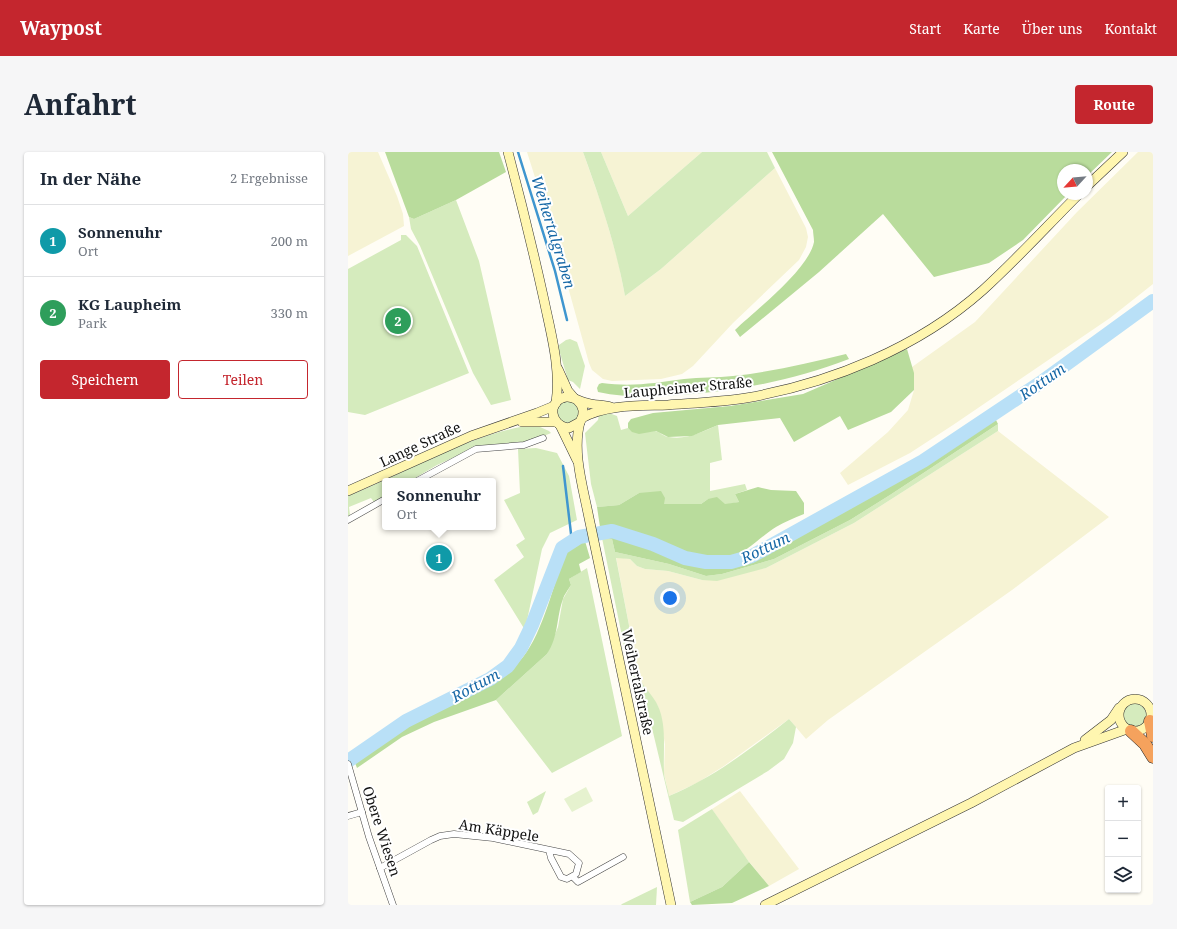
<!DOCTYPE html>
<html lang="de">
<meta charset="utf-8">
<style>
:root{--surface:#fff;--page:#f6f6f7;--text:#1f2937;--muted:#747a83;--line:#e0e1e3;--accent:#c4262e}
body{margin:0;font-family:"Noto Serif",serif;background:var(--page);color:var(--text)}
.controls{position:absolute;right:12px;bottom:12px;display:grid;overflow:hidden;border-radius:4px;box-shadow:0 1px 3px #0004}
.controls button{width:36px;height:36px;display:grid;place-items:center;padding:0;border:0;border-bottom:1px solid var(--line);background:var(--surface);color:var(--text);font:20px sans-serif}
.compass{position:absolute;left:709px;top:12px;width:36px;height:36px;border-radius:50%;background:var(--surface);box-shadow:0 1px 3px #0004;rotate:244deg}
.you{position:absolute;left:322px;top:446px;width:14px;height:14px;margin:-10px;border:3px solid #fff;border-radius:50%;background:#1a73e8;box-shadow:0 0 0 6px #1a73e833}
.badge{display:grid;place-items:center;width:26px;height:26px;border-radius:50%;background:var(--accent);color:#fff;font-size:13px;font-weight:700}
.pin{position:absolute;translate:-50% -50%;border:2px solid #fff;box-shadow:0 1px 4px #0006}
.popup{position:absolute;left:34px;top:326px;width:114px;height:52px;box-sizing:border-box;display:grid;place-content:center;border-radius:4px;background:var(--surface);filter:drop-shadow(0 1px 3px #0005);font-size:13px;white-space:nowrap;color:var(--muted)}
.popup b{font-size:15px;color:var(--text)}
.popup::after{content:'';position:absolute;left:50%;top:100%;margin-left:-8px;border:8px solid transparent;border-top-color:var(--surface)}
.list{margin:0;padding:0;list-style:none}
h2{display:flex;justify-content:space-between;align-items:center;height:52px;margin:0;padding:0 16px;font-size:17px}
h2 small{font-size:13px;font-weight:400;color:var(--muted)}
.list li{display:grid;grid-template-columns:26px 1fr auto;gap:12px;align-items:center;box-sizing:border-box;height:72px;padding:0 16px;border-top:1px solid var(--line)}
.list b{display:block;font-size:15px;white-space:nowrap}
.list p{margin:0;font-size:13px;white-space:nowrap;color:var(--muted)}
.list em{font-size:13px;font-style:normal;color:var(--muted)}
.actions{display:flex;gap:8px;padding:12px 16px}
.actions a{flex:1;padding:9px 0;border:1px solid var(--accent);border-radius:4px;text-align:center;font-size:14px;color:var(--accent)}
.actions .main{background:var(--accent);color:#fff}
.icon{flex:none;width:22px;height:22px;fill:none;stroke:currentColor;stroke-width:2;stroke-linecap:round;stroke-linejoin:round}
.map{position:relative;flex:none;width:805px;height:753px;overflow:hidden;border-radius:4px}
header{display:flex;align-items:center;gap:24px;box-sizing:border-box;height:56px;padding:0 20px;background:var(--accent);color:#fff}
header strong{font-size:19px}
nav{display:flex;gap:22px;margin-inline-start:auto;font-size:14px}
.intro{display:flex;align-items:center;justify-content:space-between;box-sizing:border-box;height:96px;padding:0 24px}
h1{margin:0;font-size:28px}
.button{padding:10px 18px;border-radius:4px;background:var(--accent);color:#fff;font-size:14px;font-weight:700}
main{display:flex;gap:24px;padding:0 24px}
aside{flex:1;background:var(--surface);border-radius:4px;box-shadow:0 1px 3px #0004}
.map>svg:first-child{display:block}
</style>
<header>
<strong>Waypost</strong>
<nav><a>Start</a><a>Karte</a><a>Über uns</a><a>Kontakt</a></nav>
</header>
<div class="intro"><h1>Anfahrt</h1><a class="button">Route</a></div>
<main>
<aside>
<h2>In der Nähe<small>2 Ergebnisse</small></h2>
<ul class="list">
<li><span class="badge" style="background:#0f9aa8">1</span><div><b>Sonnenuhr</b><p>Ort</p></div><em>200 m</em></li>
<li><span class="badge" style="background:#2e9e5b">2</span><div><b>KG Laupheim</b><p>Park</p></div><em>330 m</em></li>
</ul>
<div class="actions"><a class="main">Speichern</a><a>Teilen</a></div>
</aside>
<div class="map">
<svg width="805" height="753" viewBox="0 0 805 753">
<rect width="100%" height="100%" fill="#fffdf5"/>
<g fill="#f6f3d4">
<path d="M 0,0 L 30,0 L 49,44 L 55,62 L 56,74 L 0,104 Z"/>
<path d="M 179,0 L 235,0 L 255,57 L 270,109 L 277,144 L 313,117 L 427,16 L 458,76 L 460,85 L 458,95 L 451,108 L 385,171 L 345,214 L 334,222 L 313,227 L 264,229 L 255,227 L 244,218 L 241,211 L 209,95 Z"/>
<path d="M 253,0 L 354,0 L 280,64 Z"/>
<path d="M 790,0 L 805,0 L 805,132 L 762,166 L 605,273 L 562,301 L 500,333 L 492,321 L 540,280 L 560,258 L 566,238 L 564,215 L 627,170 L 729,60 Z"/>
<path d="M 650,279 L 761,365 L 664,438 L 480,568 L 458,587 L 441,567 L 376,614 L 349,631 L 321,644 L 316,621 L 317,592 L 310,554 L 295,534 L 291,525 L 268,405 L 282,407 L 289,414 L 297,417 L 320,419 L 354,428 L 418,416 L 506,371 Z"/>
<path d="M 392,639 L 451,717 L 421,734 L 389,695 L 364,657 Z"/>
</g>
<g fill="#d5ebbd">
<path d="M 235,0 L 253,0 L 280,64 L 354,0 L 419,0 L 427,16 L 313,117 L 277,144 C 268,94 252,47 235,0 Z"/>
<path d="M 108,48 L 131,109 L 163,248 L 143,253 L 125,221 L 72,94 L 63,77 L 61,65 L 66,67 Z"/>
<path d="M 53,83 L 58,83 L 69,94 L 121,221 L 17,263 L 0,260 L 0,117 L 53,88 Z"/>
<path d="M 222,187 L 229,190 L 237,214 L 232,237 L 225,230 L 220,228 L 211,198 L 211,193 L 218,188 Z"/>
<circle cx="220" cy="260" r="11"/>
<path d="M 261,261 L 269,264 L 273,278 L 280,276 C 289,284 296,279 307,279 C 312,280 316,285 321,285 C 339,288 354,280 370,273 L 374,308 L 362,311 L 362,339 L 397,332 L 399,338 L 387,342 L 391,350 L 376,353 L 360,347 L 353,352 L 316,352 L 291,341 L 271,353 L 249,355 L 243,332 L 237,281 L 250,268 L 251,263 Z"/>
<path d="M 190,272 L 192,275 L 201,279 L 203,281 L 179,291 L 129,295 L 89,313 L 62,329 L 37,329 L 37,344 L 26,350 L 23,346 L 1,355 L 2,363 L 0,364 L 0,344 C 63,319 121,281 190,272 Z"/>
<path d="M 650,272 L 650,279 L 506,371 L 418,416 L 369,429 L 354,428 L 320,419 L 297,417 L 289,414 L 282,407 L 268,406 L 291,525 C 296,536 305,543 310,554 C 319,574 315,598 316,619 C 316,627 320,636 321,644 C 365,626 404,596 441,567 L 448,575 L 445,591 L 436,607 L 420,619 L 335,670 L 326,668 L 303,572 L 293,572 L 291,568 L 254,386 L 264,387 L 267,400 L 321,412 L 358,424 L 374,422 L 426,407 L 502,368 L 542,343 Z"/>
<path d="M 188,296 L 209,301 L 221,324 L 229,368 L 202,381 L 194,397 L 177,478 L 146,428 L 176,405 L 168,393 L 177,387 L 156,348 L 172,341 L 170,297 Z"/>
<path d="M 239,416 L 274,584 L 204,621 L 148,548 L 199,502 L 210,475 L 215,447 L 223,433 L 221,427 Z"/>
<circle cx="786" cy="563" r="12"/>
<path d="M 198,639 L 190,660 L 185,663 L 179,650 Z"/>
<path d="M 364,657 L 401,710 L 374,735 L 342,750 L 330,678 Z"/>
<path d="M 309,735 L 308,753 L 273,753 L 274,752 Z"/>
</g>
<g fill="#b9dc9c">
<path d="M 37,0 L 151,0 L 158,20 L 108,48 L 66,67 L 61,65 Z"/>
<path d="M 424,0 L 764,0 L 739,24 L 739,18 L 715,18 L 715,42 L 720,42 L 675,88 L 641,111 L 586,125 L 535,62 L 471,120 L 392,185 L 387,178 C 407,159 461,117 466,90 C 466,86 465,81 465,78 Z"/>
<path d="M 559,197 L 566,221 L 566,238 L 543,260 L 500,278 L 492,264 L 446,290 L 432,266 L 370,273 L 344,284 L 320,285 L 308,279 L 291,282 L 284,280 L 280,276 L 280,271 L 283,267 L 305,261 L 382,254 L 455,242 Z"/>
<path d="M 498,202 L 501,207 C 446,228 391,239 332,243 C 305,245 278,246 250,240 L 249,236 L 251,232 L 254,231 C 284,235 307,231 336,227 C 352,225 369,226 385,224 C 423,220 461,211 498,202 Z"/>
<path d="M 647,266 L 650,272 L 542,343 L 502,368 L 426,407 L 374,422 L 358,424 L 321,412 L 267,400 L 264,387 L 254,386 L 254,382 L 266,384 L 332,407 L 362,415 L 394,411 L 441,390 L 606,294 Z"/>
<path d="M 410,335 L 423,338 L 448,339 L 456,351 L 456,362 C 446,366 436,370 428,375 C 416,382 396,402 385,405 C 333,417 296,370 252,375 L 249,355 L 271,353 L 291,341 L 313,339 L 317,346 L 316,352 L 353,352 L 360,347 L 369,345 L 377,352 L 391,350 L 387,342 Z"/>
<path d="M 237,389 L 242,406 L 231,412 L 233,420 L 221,427 L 223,433 C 220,438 216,443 215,447 C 208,466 211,484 199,502 L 148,548 L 86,570 L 54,585 L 9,616 L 7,611 C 26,596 46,581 67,569 C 99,551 153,533 175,505 C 195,480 206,431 217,401 Z"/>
<path d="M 401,710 L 421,734 L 384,751 L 344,753 L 342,750 L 374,735 Z"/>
</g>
<path fill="#e6f2cf" d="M 238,635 L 245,649 L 224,660 L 216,647 Z"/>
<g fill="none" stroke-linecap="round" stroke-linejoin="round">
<g stroke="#3f96cf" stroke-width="2.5">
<path d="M 170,0 L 207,119 L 219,168"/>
<path d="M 215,314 L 224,390"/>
</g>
<path stroke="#b9e0f7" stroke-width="14" d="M 0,609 L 58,569 L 142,527 L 160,514 L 173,496 L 184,473 L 214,396 L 231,385 L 264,379 L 305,392 L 337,406 L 358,410 L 383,410 L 404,404 L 575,309 L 695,229 L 805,149"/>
<defs>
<g id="street">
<path d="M 69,329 L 128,297 L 176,293 L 195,286"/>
<path d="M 0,368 L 37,347"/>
<path d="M 0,612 L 21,685 L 45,753"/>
<path d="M 0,664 L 14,660"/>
<path d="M 32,716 L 83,688 L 92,684 L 106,682 L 145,686 L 221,702 L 231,711 L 228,722 L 219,727 L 213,725 L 203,706 L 201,698"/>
<path d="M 225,725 L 230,730 L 275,705"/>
</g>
<g id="secondary">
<path d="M 160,0 C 173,49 185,98 196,148 C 203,182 213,216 208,251"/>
<path d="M 739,34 L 775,0"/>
<path d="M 210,217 L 220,239 L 226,246"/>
<path d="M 229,248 C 236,254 237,262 232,270 L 221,276 C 201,274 199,248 218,245 C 225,244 232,250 239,251 C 246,253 255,253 263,255"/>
<path d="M 234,266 C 258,252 293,254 320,253 C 346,251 373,250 398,246 C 483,231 570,196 635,138 C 668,108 699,74 731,42"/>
<path d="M 174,270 L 208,270"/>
<path d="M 232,270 C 224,300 235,335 241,366 L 323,753"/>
<path d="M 212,273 L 229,308"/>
<path d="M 0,339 L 123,284 L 189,261 L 206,254"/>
<circle cx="787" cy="563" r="16"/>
<path d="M 737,588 L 763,568 L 771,556"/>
<path d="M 417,753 L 623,651 L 726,596 L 779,577"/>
</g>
<g id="highway">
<path d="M 802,569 L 805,584"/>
<path d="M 783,579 L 797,592 L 805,605"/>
</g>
</defs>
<use href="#street" stroke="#444" stroke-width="7"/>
<use href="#secondary" stroke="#333" stroke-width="10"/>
<use href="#highway" stroke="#222" stroke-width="13"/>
<use href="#street" stroke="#fff" stroke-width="6"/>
<use href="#secondary" stroke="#fff6b0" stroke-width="9"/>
<use href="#highway" stroke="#f5a25d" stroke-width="12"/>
</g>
<g text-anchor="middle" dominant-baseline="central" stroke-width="4" stroke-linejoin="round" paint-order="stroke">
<g font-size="14" fill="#111" stroke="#fff">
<text transform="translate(340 235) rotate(-5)">Laupheimer Straße</text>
<text transform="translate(72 292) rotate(-25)">Lange Straße</text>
<text transform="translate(290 530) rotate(78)">Weihertalstraße</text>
<text transform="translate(151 678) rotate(9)">Am Käppele</text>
<text transform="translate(34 679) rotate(72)">Obere Wiesen</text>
</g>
<g font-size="15" font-style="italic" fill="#1768a6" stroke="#fff">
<text transform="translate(206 80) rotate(73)">Weihertalgraben</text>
<text transform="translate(694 229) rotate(-35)">Rottum</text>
<text transform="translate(417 395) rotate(-26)">Rottum</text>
<text transform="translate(127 533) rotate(-29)">Rottum</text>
</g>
</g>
</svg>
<div class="controls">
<button>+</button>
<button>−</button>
<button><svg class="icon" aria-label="layers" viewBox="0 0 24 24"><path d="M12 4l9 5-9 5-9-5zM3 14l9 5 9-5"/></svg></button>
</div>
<svg class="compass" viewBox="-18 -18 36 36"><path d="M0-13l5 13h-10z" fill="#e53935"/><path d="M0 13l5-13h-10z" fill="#747a83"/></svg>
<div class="you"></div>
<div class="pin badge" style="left:91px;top:406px;background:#0f9aa8">1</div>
<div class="popup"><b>Sonnenuhr</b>Ort</div>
<div class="pin badge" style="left:50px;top:169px;background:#2e9e5b">2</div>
</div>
</main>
